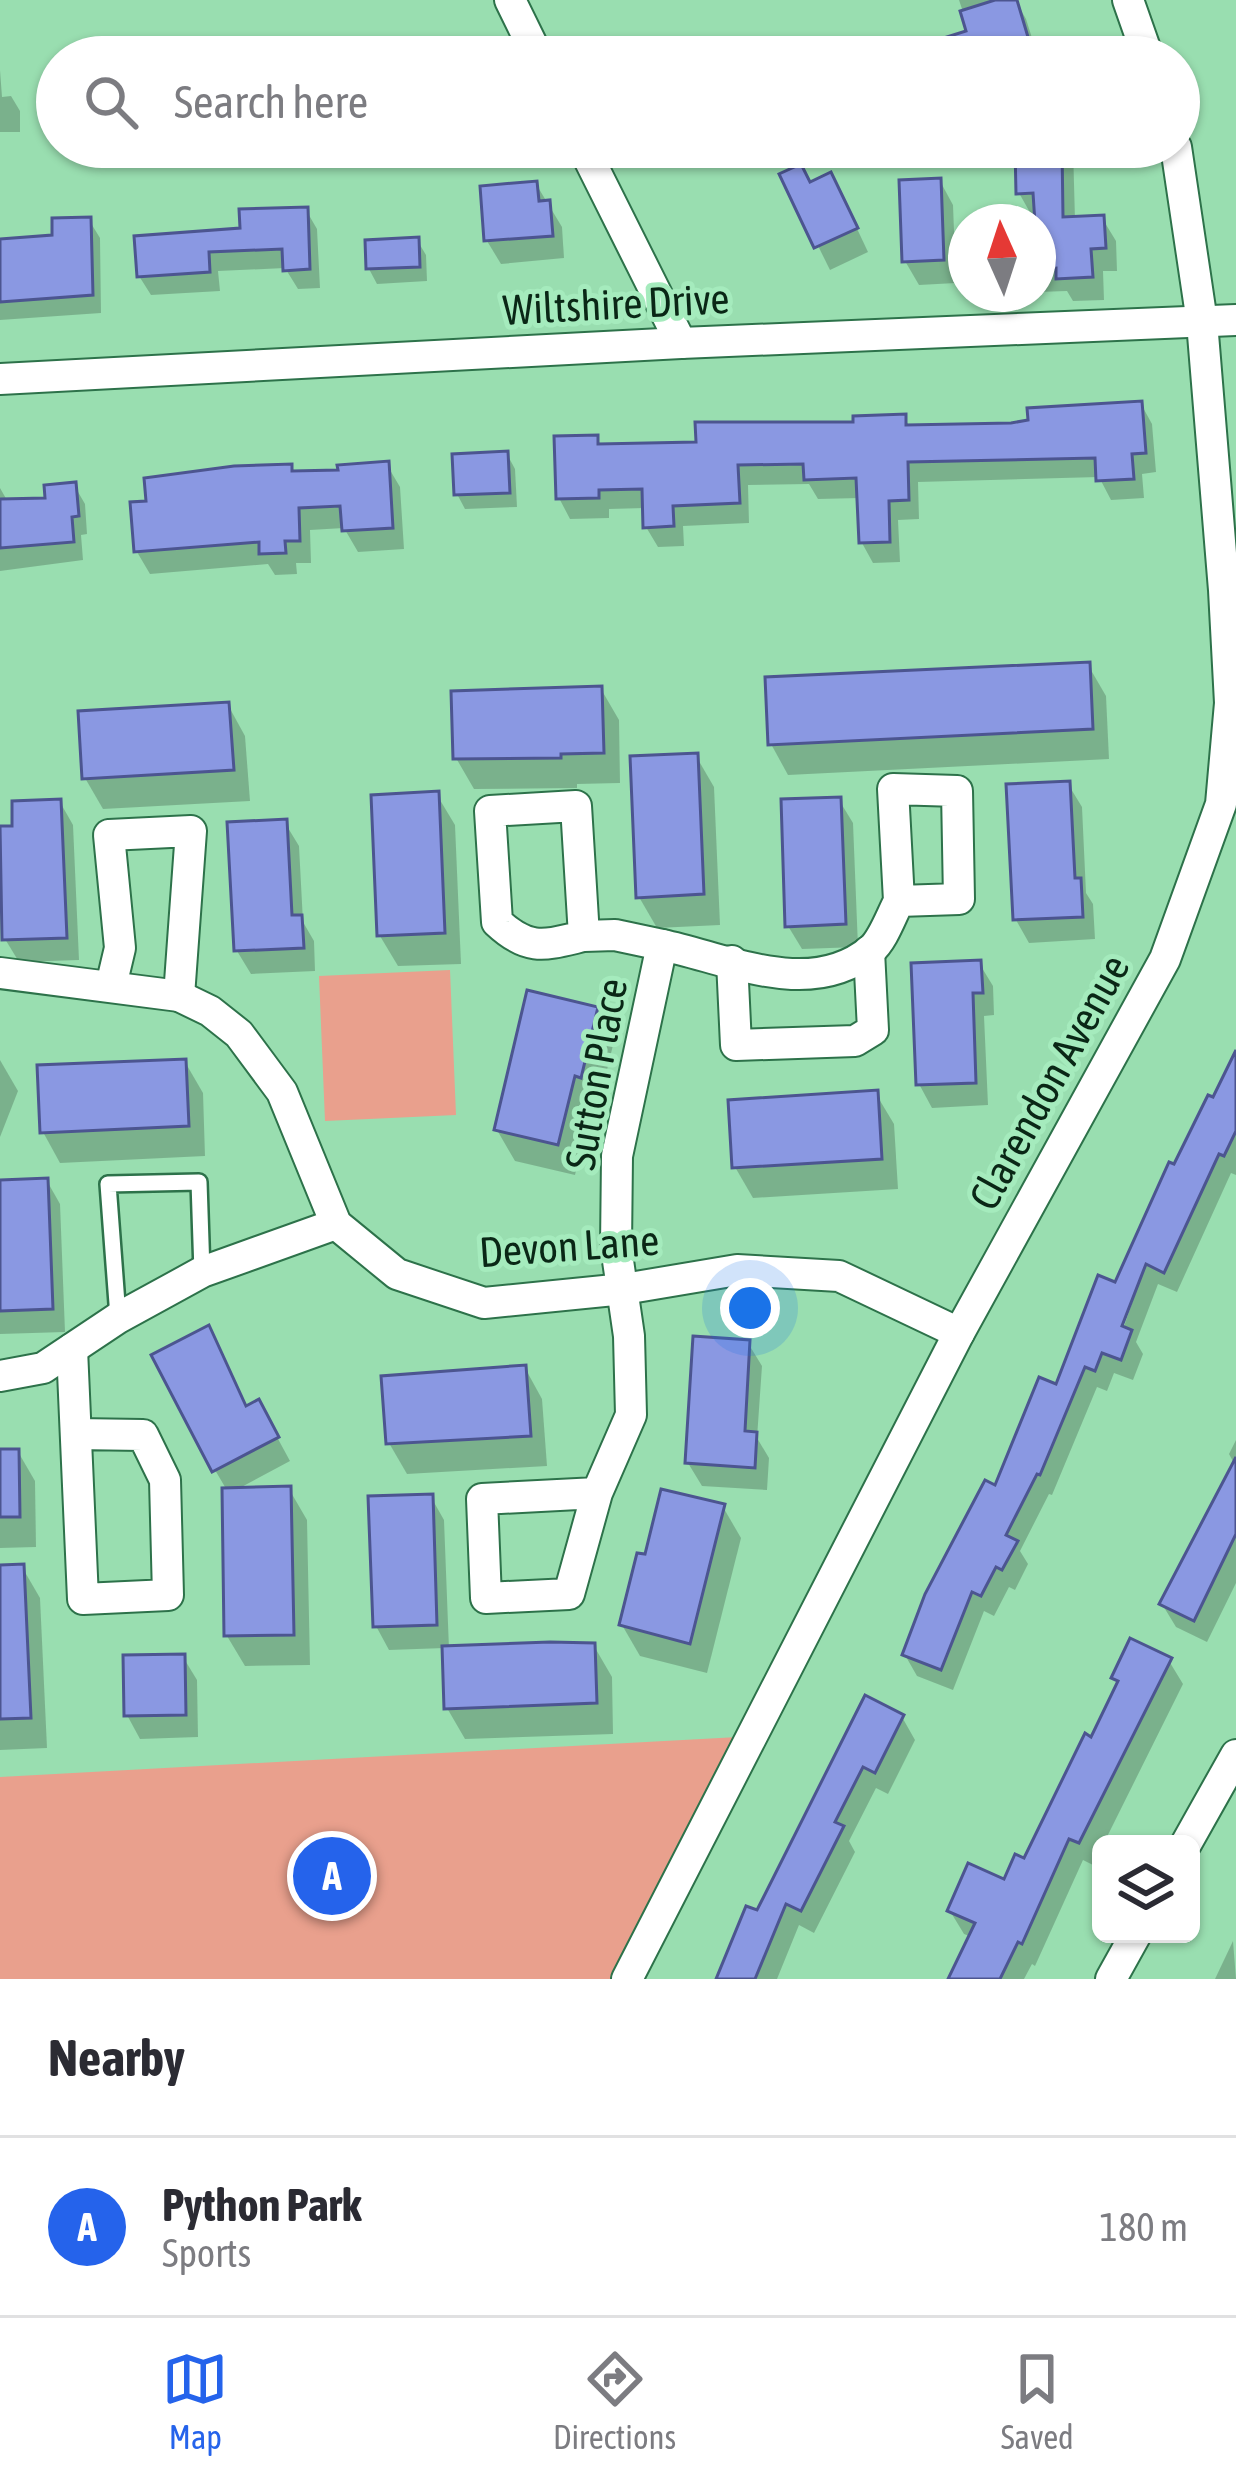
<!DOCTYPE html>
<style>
:root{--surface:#fff;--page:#f2f2f3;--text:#2b2b33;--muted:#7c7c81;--line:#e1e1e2;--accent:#2563eb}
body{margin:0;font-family:"Asap Condensed",sans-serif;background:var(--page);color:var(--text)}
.controls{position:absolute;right:36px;bottom:36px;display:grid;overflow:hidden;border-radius:18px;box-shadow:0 3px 9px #0004}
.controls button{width:108px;height:108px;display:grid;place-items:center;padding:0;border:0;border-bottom:3px solid var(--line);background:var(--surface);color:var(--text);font:60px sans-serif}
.compass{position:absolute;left:948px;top:204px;width:108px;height:108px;border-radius:50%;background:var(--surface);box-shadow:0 3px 9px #0004;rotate:357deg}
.you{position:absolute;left:750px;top:1308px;width:42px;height:42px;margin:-30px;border:9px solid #fff;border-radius:50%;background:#1a73e8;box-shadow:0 0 0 18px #1a73e833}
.badge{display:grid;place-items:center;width:78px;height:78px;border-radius:50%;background:var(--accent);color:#fff;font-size:39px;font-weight:700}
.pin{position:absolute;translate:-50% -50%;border:6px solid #fff;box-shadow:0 3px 12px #0006}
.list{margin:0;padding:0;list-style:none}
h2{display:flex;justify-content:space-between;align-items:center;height:156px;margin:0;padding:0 48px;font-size:51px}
h2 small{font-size:39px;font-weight:400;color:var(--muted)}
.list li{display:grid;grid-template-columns:78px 1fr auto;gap:36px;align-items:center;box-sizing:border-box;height:180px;padding:0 48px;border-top:3px solid var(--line)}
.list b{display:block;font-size:45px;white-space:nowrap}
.list p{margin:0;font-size:39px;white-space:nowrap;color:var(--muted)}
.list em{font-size:39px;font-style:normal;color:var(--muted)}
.icon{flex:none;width:66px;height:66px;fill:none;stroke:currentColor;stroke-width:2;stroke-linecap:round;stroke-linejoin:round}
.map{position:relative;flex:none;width:1236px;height:1979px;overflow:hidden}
.search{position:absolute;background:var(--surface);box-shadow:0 3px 9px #0004;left:36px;right:36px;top:36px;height:132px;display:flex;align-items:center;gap:30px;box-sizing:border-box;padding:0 42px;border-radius:66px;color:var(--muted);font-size:45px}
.sheet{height:336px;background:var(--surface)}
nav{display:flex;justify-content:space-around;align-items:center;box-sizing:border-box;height:168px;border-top:3px solid var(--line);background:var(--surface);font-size:33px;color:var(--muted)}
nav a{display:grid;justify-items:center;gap:6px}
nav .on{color:var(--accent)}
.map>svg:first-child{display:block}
</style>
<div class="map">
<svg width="1236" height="1979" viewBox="0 0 1236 1979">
<rect width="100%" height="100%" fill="#99deb0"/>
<g fill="#e9a08d">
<path d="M 450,970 L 456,1115 L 325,1121 L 319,976 Z"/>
<path d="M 738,1737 L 611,1979 L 0,1979 L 0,1777 Z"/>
</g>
<g fill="#0003" fill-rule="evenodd">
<path d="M 959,0 L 1015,0 L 1026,19 L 1038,57 L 933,57 L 970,33 Z"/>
<path d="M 443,46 L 450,57 L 415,57 Z"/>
<path d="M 0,70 L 2,97 L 11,96 L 20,111 L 20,132 L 0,132 Z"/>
<path d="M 1018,147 L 1073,147 L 1075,220 L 1102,218 L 1116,241 L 1117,271 L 1103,271 L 1104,300 L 1073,301 L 1067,291 L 1038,292 L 1037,216 L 1032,216 L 1019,193 Z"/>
<path d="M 783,175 L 843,199 L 868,252 L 830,270 Z"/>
<path d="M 940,181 L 953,205 L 956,283 L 919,285 L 905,261 Z"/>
<path d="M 536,184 L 562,227 L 564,258 L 501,264 L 487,241 Z"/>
<path d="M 306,210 L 317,229 L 320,288 L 298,289 L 285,268 L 218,271 L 220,291 L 151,295 L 139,276 L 243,231 Z"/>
<path d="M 89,220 L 100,238 L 101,313 L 0,320 L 0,242 L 55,238 Z"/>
<path d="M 417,240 L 426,255 L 427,281 L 377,284 L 369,269 Z"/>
<path d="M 1141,404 L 1152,424 L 1156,472 L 1142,474 L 1144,498 L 1111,500 L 1099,477 L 918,482 L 919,519 L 898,520 L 900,562 L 873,563 L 862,543 L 860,498 L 818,499 L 809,484 L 748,485 L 749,523 L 683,526 L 684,546 L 658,547 L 646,527 L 645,508 L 609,509 L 609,518 L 570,519 L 559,498 L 596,438 L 601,447 L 699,445 L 904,417 L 910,428 L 1011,426 Z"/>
<path d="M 507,454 L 515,469 L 517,507 L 465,509 L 457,494 Z"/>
<path d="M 387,465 L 400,487 L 404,549 L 358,552 L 344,528 L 310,530 L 311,563 L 296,563 L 297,574 L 275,575 L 268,564 L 150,574 L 137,552 L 290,467 L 294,474 L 341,473 Z"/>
<path d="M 74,485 L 85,504 L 87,534 L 81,535 L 83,560 L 0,571 L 0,488 L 8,502 L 49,501 Z"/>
<path d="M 1088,665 L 1106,696 L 1109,759 L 788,775 L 771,744 Z"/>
<path d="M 601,689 L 619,720 L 620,783 L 577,784 L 577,788 L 474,789 L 456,758 Z"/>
<path d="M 228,705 L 245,736 L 250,801 L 103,809 L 85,778 Z"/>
<path d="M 696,756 L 714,787 L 720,925 L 657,928 L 639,897 Z"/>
<path d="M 1068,784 L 1082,807 L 1086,893 L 1093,904 L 1095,939 L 1029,943 L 1016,920 Z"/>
<path d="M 437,795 L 455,825 L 461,964 L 398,966 L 380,936 Z"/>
<path d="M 839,800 L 853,823 L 858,947 L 802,949 L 788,926 Z"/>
<path d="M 60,802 L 73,825 L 79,960 L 19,962 L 5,939 Z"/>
<path d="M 285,823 L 299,846 L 303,922 L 314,941 L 315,971 L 251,974 L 237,951 Z"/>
<path d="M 979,963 L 993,986 L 994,1015 L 984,1016 L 988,1105 L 932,1108 L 919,1084 Z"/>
<path d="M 596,1010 L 614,1041 L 598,1107 L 591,1106 L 575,1175 L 515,1161 L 497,1130 Z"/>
<path d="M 1236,1057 L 1236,1175 L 1231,1173 L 1177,1292 L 1158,1284 L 1136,1342 L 1143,1354 L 1133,1380 L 1114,1373 L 1107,1391 L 1097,1387 L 1052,1495 L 1049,1494 L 1020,1551 L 1028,1564 L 1015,1590 L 1009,1587 L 994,1616 L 984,1611 L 953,1690 L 917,1676 L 905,1655 L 1116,1285 ZM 1143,1271 L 1119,1341 L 1114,1339 L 1135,1284 Z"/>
<path d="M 0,1060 L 18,1091 L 0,1137 Z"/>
<path d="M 185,1062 L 203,1093 L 205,1156 L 60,1163 L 43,1132 Z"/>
<path d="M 876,1094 L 894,1124 L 898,1189 L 753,1198 L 735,1167 Z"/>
<path d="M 47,1181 L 60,1204 L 65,1332 L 0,1334 L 0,1183 Z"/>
<path d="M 208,1329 L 247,1408 L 271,1426 L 290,1461 L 234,1491 L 289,1489 L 307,1520 L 310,1665 L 245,1666 L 227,1636 L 225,1487 L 215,1470 Z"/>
<path d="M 748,1343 L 762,1366 L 757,1438 L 769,1458 L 767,1490 L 702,1486 L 688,1463 Z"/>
<path d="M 525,1368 L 542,1399 L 547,1466 L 407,1474 L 389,1443 Z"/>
<path d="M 1236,1440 L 1236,1583 L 1207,1642 L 1176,1627 L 1162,1604 L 1235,1465 L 1229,1454 Z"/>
<path d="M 17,1450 L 35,1481 L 36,1547 L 0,1548 L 0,1451 Z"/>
<path d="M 431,1497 L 444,1520 L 449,1649 L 594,1646 L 612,1677 L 613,1734 L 465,1739 L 447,1708 L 445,1648 L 389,1650 L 376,1626 Z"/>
<path d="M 723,1507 L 741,1538 L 707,1673 L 640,1656 L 622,1625 L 647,1558 Z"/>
<path d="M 22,1567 L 40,1598 L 47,1748 L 0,1750 L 0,1568 Z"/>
<path d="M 183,1657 L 197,1680 L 198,1737 L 140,1739 L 127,1715 Z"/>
<path d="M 1169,1661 L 1183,1684 L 1093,1865 L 1083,1860 L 1035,1966 L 1032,1964 L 1024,1979 L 951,1979 L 972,1937 L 964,1934 L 950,1911 L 1006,1883 L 1026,1862 L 1119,1686 L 1114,1678 Z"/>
<path d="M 866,1699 L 902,1717 L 915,1740 L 888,1794 L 876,1788 L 849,1841 L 855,1852 L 814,1933 L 799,1925 L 777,1979 L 719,1979 L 758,1914 Z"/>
<path d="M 1233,1941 L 1236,1979 L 1215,1979 Z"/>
</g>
<g fill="#8a98e2" stroke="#4c5590" stroke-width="3">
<path d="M 995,0 L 1017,0 L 1028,37 L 1020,39 L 1026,57 L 900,57 L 899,52 L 966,31 L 960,11 Z"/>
<path d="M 1015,147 L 1062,147 L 1063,217 L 1104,215 L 1106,248 L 1091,249 L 1093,277 L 1056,279 L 1056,268 L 1038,269 L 1033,193 L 1016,194 Z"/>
<path d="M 801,164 L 810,182 L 831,172 L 858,228 L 814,248 L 779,174 Z"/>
<path d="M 941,178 L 944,260 L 902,262 L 899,180 Z"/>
<path d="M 537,181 L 539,201 L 550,200 L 553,236 L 484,241 L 480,186 Z"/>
<path d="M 308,207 L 310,269 L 283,271 L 282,249 L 209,252 L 210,272 L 137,277 L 134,236 L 240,228 L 239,209 Z"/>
<path d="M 91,217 L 93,295 L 0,302 L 0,239 L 52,235 L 52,218 Z"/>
<path d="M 419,237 L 420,267 L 366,269 L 365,240 Z"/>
<path d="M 1142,401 L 1146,453 L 1132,454 L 1134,479 L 1096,481 L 1095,458 L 908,462 L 909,500 L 889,501 L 890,542 L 859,543 L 856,478 L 804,480 L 803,464 L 738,465 L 740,503 L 673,506 L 674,526 L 643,528 L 642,489 L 599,490 L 599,498 L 556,499 L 554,436 L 598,435 L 598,444 L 696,442 L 695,422 L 853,422 L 853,416 L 906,414 L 906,425 L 1011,423 L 1028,420 L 1027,408 Z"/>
<path d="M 508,451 L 510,493 L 454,495 L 452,454 Z"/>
<path d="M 389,461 L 393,528 L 342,531 L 340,506 L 299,508 L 300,541 L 285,541 L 286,553 L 259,554 L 259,542 L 134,552 L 130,502 L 146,501 L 144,478 L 234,466 L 292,464 L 292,471 L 338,470 L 337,465 Z"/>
<path d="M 76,482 L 79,516 L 72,517 L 74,542 L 0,548 L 0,499 L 45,498 L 44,485 Z"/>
<path d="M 1090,662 L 1093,729 L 768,745 L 765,677 Z"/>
<path d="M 602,686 L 604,753 L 561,754 L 561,758 L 453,759 L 451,691 Z"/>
<path d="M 229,702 L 234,770 L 82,779 L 78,711 Z"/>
<path d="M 698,753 L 704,894 L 636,898 L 630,756 Z"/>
<path d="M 1070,781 L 1075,878 L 1081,878 L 1083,917 L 1013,920 L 1006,784 Z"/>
<path d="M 439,791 L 445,933 L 377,936 L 371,795 Z"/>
<path d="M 841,797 L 846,924 L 785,927 L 781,799 Z"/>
<path d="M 61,799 L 67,938 L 2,940 L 0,826 L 12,826 L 12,801 Z"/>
<path d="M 287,819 L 292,915 L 302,915 L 304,948 L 234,951 L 227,822 Z"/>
<path d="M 981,960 L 983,993 L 973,993 L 976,1083 L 916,1085 L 911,963 Z"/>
<path d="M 527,990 L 598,1007 L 581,1078 L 575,1076 L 558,1145 L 494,1130 Z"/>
<path d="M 1236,1050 L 1236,1131 L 1224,1156 L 1219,1154 L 1164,1273 L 1146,1264 L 1122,1326 L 1132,1330 L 1121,1360 L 1102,1353 L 1095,1371 L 1085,1367 L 1040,1475 L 1037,1474 L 1006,1535 L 1018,1541 L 1002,1570 L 996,1567 L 981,1596 L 972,1592 L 941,1670 L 902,1655 L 925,1594 L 985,1480 L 995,1485 L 1039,1377 L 1056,1384 L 1098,1275 L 1115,1282 L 1169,1162 L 1174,1164 L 1208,1095 L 1213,1097 Z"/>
<path d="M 186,1059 L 189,1126 L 40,1133 L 37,1065 Z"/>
<path d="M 878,1090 L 882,1159 L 732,1168 L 728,1100 Z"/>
<path d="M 48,1178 L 53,1309 L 0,1311 L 0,1180 Z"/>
<path d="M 209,1325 L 246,1406 L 259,1399 L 279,1437 L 212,1472 L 151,1355 Z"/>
<path d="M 693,1336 L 750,1340 L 745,1431 L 757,1432 L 755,1468 L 685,1463 Z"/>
<path d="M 526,1365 L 531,1436 L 386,1444 L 381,1376 Z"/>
<path d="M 0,1449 L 19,1449 L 20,1517 L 0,1517 Z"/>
<path d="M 1236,1457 L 1236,1534 L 1194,1621 L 1159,1604 Z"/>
<path d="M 291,1486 L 294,1635 L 224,1636 L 222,1488 Z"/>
<path d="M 661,1489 L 725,1504 L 690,1644 L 619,1625 L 637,1553 L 645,1554 Z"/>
<path d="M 433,1494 L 437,1625 L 373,1627 L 368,1496 Z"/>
<path d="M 24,1564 L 31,1718 L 0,1719 L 0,1565 Z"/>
<path d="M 1130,1638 L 1172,1658 L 1079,1843 L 1069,1839 L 1022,1944 L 1018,1942 L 1000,1979 L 948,1979 L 975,1923 L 947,1911 L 968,1863 L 1004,1879 L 1015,1854 L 1024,1858 L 1085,1733 L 1091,1737 L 1118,1681 L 1111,1678 Z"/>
<path d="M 550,1642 L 595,1643 L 597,1703 L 444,1709 L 442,1646 Z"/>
<path d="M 185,1654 L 186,1715 L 124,1716 L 123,1655 Z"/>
<path d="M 865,1695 L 904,1715 L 875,1773 L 863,1767 L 835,1822 L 844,1826 L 801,1911 L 786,1904 L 755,1979 L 716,1979 L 746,1906 L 757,1910 Z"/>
</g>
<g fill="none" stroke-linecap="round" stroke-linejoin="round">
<defs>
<path id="lane" d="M 118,1317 L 108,1184 L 199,1182 L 202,1272"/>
<g id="street">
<path d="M 510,0 L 538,57"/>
<path d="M 1128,0 L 1148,57"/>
<path d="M 583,147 L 681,343"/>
<path d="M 0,379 L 681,343 L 1236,320"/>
<path d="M 584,936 C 545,945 529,952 497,922 L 490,811 L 576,806 L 584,936 L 615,935 L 662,945"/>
<path d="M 732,961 L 736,1045 L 855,1041 L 873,1030 L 869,951"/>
<path d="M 0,973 L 179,996 L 210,1011 L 239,1034 L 282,1092 L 336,1224 L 397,1274 L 484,1303 L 624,1289 L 737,1270 L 839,1276 L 959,1333"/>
<path d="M 111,986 L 120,948 L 109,835 L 191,831 L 179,996"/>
<path d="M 72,1349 L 83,1599 L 168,1595 L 165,1480 L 143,1435 L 76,1434"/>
<path d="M 0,1376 L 43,1368 L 118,1318 L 202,1272 L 336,1224"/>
<path d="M 597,1493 L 482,1499 L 486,1598 L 569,1594 L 597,1493 L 631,1415 L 629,1336 L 616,1247 L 617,1156 L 662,945 C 729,959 810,1000 871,950 C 883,940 891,916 899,901 L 959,899 L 957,791 L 893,789 L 899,901"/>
<path d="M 1186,1844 L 1236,1755"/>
<path d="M 627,1979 L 959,1333 L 1165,959 L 1221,804 L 1230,703 L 1224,590 L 1202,322 L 1176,147"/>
<path d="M 1111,1979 L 1136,1934"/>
</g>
</defs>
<use href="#lane" stroke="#2d724a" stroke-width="20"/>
<use href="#street" stroke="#2d724a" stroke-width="34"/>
<use href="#lane" stroke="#fff" stroke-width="15"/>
<use href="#street" stroke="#fff" stroke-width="30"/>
</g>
<g text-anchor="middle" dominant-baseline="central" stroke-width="10" stroke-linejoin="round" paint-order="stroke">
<g font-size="42" fill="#0a2716" stroke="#a5ebbd">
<text transform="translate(616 304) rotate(-3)">Wiltshire Drive</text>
<text transform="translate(596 1074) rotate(-80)">Sutton Place</text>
<text transform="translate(1049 1082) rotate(-61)">Clarendon Avenue</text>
<text transform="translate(569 1246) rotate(-4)">Devon Lane</text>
</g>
</g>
</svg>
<div class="controls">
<button><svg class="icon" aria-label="layers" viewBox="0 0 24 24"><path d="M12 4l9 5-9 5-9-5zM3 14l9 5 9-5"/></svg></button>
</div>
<svg class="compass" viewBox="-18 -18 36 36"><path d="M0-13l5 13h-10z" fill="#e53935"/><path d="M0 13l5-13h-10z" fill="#7c7c81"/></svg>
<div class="you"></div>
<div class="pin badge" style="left:332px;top:1876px">A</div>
<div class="search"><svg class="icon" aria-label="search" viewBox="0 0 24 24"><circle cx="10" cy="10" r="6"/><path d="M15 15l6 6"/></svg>Search here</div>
</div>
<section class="sheet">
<h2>Nearby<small></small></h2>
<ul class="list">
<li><span class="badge">A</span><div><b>Python Park</b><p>Sports</p></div><em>180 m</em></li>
</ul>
</section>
<nav>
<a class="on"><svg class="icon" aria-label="map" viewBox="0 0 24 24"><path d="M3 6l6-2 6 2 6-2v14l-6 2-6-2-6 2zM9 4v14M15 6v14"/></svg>Map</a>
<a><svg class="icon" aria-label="directions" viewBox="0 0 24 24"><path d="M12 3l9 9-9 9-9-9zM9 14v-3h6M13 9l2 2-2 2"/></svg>Directions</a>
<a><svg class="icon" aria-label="saved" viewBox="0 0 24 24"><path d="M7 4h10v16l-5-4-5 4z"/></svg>Saved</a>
</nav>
